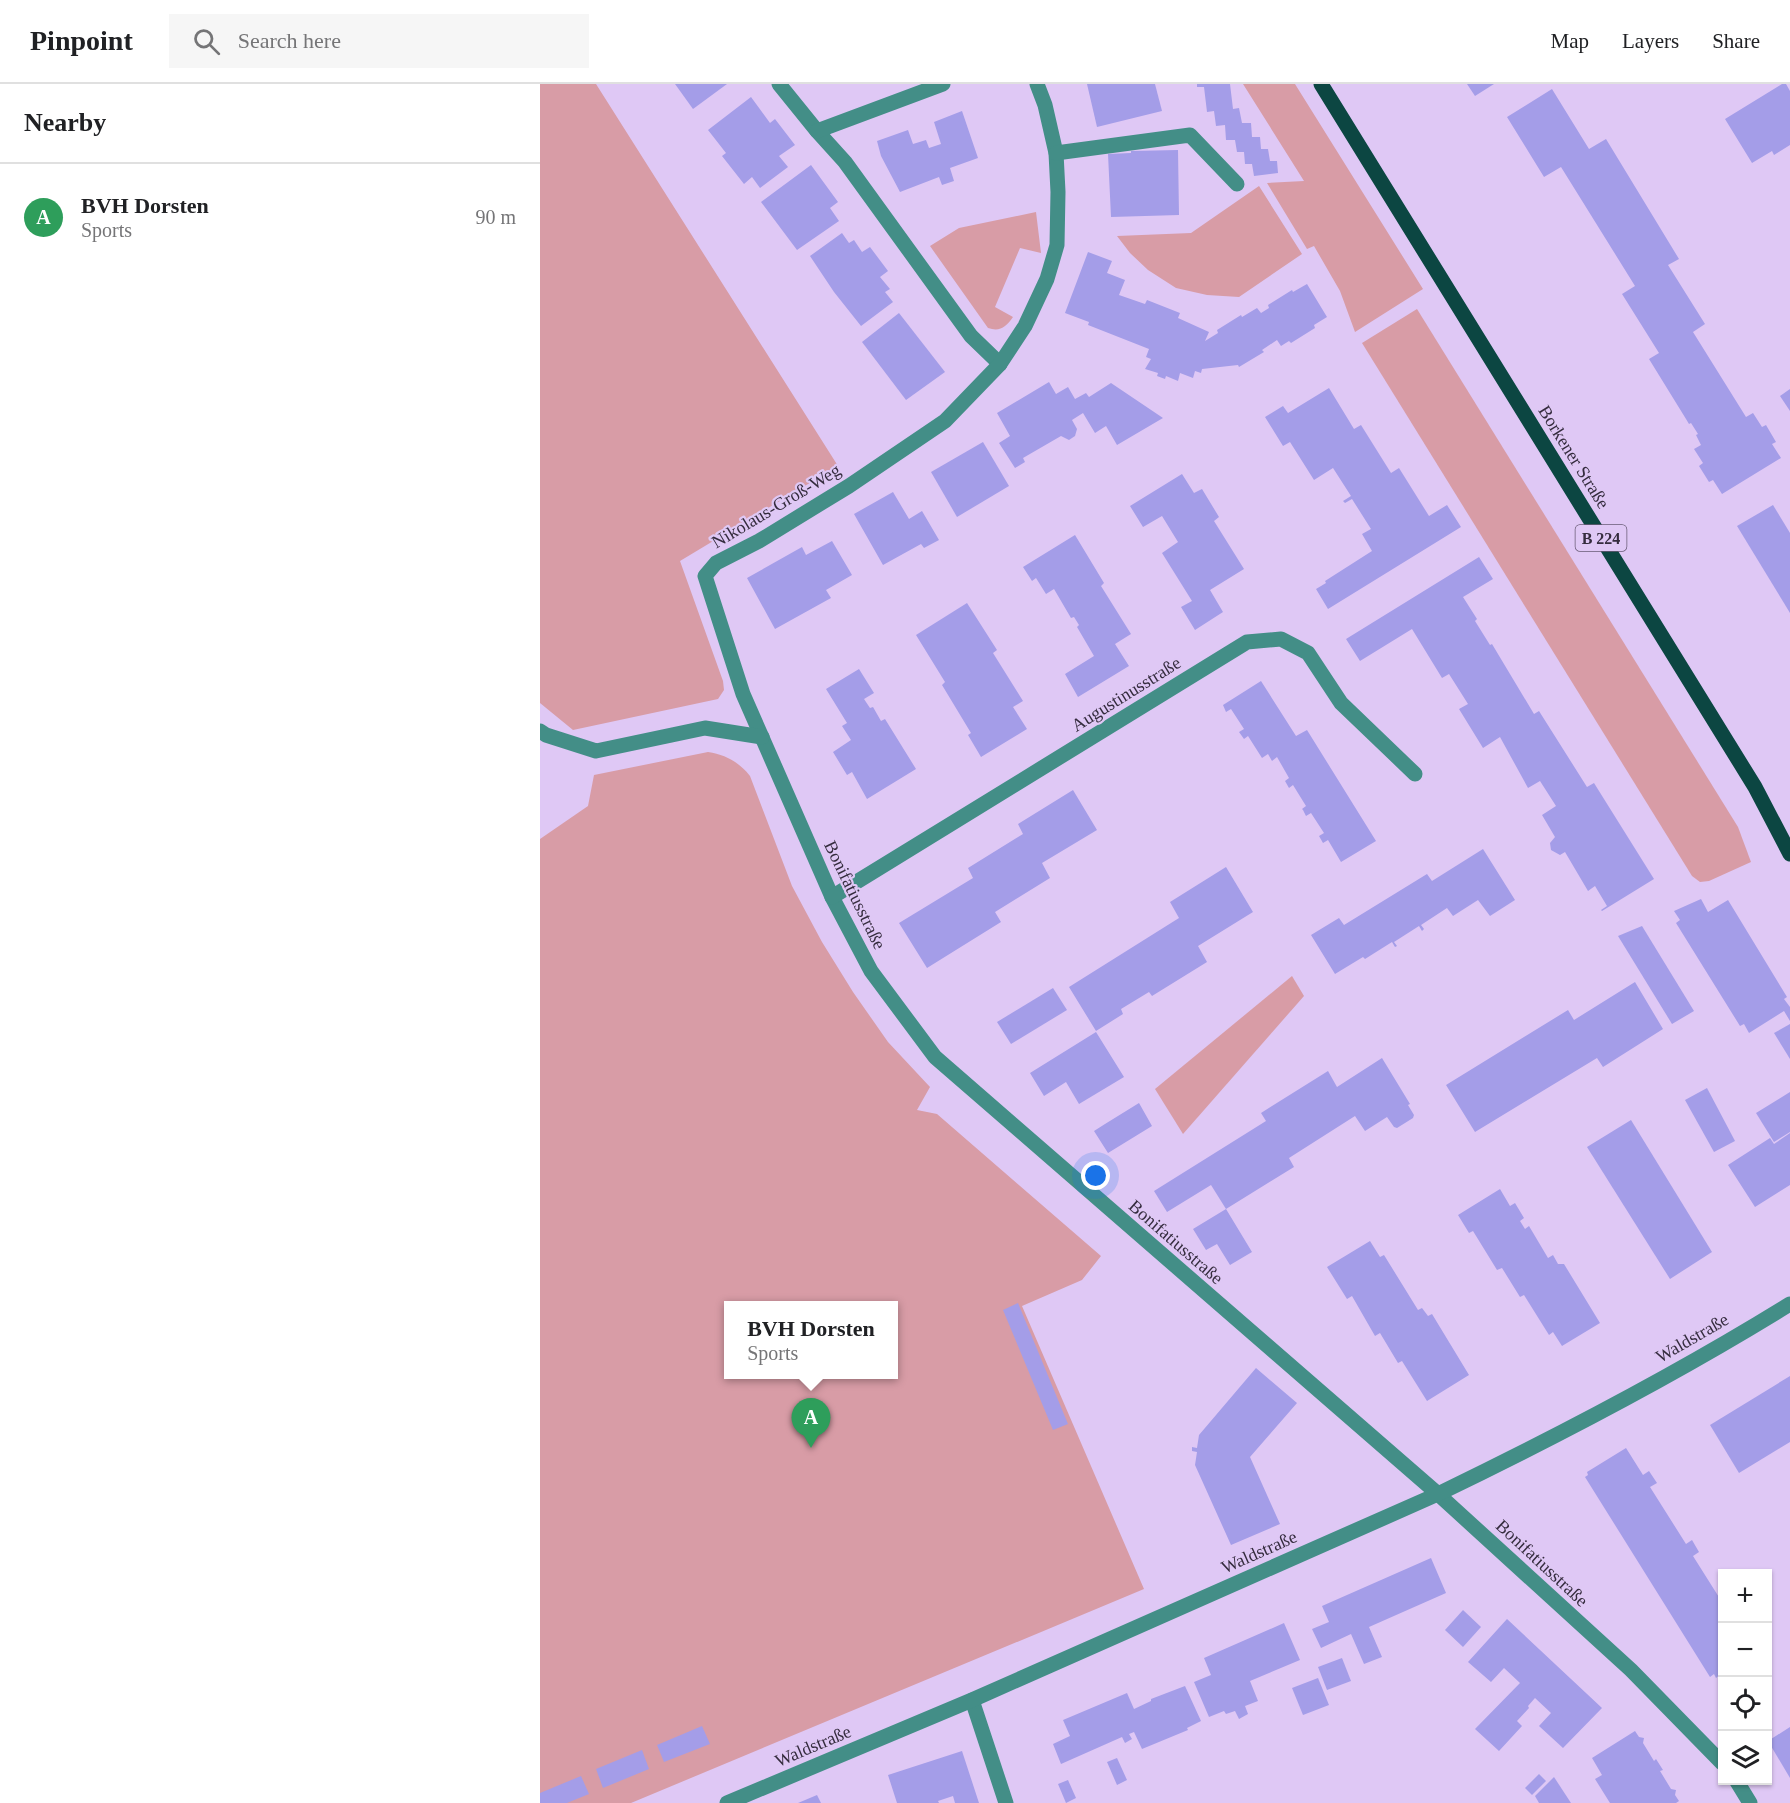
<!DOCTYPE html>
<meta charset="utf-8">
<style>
:root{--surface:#fff;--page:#f6f6f6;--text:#202124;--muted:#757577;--line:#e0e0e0;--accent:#0f766e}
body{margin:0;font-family:Georgia,serif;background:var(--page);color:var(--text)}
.controls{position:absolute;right:18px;bottom:18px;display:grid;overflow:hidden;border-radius:0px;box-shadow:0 2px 4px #0004}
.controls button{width:54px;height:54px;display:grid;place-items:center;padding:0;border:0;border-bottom:2px solid var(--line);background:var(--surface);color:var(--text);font:30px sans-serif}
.you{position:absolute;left:556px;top:1092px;width:21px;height:21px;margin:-15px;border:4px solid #fff;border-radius:50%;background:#1a73e8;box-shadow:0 0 0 9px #1a73e833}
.badge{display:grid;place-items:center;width:39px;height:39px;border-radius:50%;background:var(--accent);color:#fff;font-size:20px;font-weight:700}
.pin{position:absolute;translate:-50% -50px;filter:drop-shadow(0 2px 3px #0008)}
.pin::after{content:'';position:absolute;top:32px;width:21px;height:18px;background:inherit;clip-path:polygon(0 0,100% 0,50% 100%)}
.popup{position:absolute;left:184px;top:1217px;width:174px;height:78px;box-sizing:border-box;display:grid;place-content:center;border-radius:0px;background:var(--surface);filter:drop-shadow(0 2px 4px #0005);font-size:20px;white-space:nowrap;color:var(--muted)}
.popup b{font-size:22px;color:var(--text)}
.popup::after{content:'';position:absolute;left:50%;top:100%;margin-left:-12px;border:12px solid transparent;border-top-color:var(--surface)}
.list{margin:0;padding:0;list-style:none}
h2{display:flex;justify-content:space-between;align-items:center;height:78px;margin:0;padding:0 24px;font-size:26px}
h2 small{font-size:20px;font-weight:400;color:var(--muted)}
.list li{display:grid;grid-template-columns:39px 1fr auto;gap:18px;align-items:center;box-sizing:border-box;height:108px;padding:0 24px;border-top:2px solid var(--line)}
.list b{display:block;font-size:22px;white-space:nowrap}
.list p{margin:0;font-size:20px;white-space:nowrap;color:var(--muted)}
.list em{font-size:20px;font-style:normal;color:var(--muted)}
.icon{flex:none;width:33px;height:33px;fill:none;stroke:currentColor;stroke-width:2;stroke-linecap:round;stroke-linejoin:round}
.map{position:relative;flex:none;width:1250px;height:1719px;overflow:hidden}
header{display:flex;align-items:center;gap:36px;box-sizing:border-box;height:84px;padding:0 30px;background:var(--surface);border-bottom:2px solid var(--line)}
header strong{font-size:28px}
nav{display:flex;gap:33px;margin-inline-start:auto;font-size:21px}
.search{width:420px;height:54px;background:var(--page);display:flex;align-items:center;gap:15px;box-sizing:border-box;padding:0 21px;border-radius:0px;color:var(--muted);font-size:22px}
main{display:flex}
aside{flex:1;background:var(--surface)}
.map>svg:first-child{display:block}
</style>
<header>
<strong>Pinpoint</strong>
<div class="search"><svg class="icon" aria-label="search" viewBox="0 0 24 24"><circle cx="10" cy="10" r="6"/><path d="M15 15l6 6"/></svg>Search here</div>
<nav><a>Map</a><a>Layers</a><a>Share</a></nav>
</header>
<main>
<aside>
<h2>Nearby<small></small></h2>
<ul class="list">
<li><span class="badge" style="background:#2e9e5b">A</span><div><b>BVH Dorsten</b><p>Sports</p></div><em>90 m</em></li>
</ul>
</aside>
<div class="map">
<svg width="1250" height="1719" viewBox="0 0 1250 1719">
<rect width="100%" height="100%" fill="#dfc8f5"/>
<g fill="#d89ca6" fill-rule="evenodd">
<path d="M 0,0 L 56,0 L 298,382 L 140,477 L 183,597 L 184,606 L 178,615 L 33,646 L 0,619 Z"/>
<path d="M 703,0 L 755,0 L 883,205 L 815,248 L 800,207 L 774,162 L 767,165 L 727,99 L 764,97 Z"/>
<path d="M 719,102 L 762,170 L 699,213 L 667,211 L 636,204 L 608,186 L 590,169 L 577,152 L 651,149 Z"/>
<path d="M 496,128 L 501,169 L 480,164 L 455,223 L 473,233 C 466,243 460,248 448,244 L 390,162 L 419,144 Z"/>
<path d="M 877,225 L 1198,743 L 1211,778 L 1169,797 L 1160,798 L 1152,792 L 822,259 Z"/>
<path d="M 168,668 C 186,671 199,678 210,692 L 252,802 L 282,858 L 313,908 L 348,958 L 390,1003 L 377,1026 L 397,1030 L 561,1172 L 542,1196 L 482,1222 L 604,1505 L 91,1719 L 0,1719 L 0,755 L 48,722 L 54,691 ZM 188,1222 L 354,1222 L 354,1290 L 188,1290 Z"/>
<path d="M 752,892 L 764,912 L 643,1050 L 615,1005 Z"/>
</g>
<g fill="#a49de8">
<path d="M 135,0 L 187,0 L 153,25 Z"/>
<path d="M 547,0 L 615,0 L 622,27 L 557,43 Z"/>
<path d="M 657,0 L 690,0 L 693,25 L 699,24 L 702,39 L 711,39 L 712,53 L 720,53 L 721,65 L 728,65 L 730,77 L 737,77 L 738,89 L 714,92 L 712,80 L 705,80 L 704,68 L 697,68 L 695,56 L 686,56 L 685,41 L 676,42 L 674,27 L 667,28 L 664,3 L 657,3 Z"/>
<path d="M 927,0 L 954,0 L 935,12 Z"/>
<path d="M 1242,0 L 1246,0 L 1250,7 L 1250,61 L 1234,71 L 1232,67 L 1212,79 L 1185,35 Z"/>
<path d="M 1012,5 L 1049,65 L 1066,55 L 1139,175 L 1128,181 L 1165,240 L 1153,248 L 1206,333 L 1213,329 L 1222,343 L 1226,341 L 1236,358 L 1232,360 L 1241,374 L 1182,410 L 1173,396 L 1169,398 L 1159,382 L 1163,379 L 1154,365 L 1161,361 L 1156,351 L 1158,350 L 1151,339 L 1149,340 L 1146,335 L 1109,275 L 1119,269 L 1082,210 L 1095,202 L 1021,83 L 1004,93 L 967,33 Z"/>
<path d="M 211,13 L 230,39 L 235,35 L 255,61 L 239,72 L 248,83 L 220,104 L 212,93 L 204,100 L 182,72 L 186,69 L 168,46 Z"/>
<path d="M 422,27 L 438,74 L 410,84 L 414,97 L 402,101 L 399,93 L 360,108 L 341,72 L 337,57 L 368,46 L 373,60 L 386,56 L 389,64 L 401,60 L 394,38 Z"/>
<path d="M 638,66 L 639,131 L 571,133 L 568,70 L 591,69 L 591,67 Z"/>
<path d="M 271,81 L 298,118 L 290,124 L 299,137 L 257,166 L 221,118 Z"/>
<path d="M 302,149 L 309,159 L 314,156 L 322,168 L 330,163 L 348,187 L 340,193 L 350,205 L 345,208 L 353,218 L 321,242 L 294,208 L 270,172 Z"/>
<path d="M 548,168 L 572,177 L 567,189 L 585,196 L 579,211 L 605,220 L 607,216 L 640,229 L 638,234 L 669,248 L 665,257 L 678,249 L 677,246 L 701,231 L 702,233 L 717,224 L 721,229 L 729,224 L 728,221 L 752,206 L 753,208 L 767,200 L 787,233 L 774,241 L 775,244 L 751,259 L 749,257 L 741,262 L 737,256 L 722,266 L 724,268 L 699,283 L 698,281 L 662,285 L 661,289 L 655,287 L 653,294 L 640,289 L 638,297 L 626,292 L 625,295 L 617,292 L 618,289 L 605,285 L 611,275 L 606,273 L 609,265 L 548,241 L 549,238 L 525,229 Z"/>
<path d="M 359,229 L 405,288 L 366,316 L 322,258 Z"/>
<path d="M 509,298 L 516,310 L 528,303 L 535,315 L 546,309 L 549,313 L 571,299 L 623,334 L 577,361 L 566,342 L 555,349 L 543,329 L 532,336 L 537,345 L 535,352 L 529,356 L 521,352 L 483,374 L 485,378 L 475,384 L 459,359 L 470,352 L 457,329 Z"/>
<path d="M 789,304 L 814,345 L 821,341 L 851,389 L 859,384 L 889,432 L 907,421 L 921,443 L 788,525 L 776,505 L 786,499 L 785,497 L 832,467 L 822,450 L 831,445 L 812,415 L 805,419 L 803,417 L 811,412 L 793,384 L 774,396 L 750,358 L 743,362 L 725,333 L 743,322 L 748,329 Z"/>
<path d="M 1250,305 L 1250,327 L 1240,312 Z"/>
<path d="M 443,358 L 469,402 L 417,433 L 391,388 Z"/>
<path d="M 642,390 L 654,409 L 662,405 L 679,433 L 674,437 L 704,485 L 670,506 L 683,528 L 655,546 L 641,523 L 652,517 L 622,469 L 638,458 L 622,432 L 603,443 L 590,422 Z"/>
<path d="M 353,408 L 369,435 L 382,427 L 399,456 L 384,464 L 381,460 L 343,481 L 314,430 Z"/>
<path d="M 1233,421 L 1250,449 L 1250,529 L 1197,442 Z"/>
<path d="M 535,451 L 564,499 L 561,502 L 591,550 L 575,560 L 589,582 L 538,613 L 525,590 L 554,572 L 537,543 L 539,541 L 534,533 L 531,534 L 514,505 L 506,510 L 496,494 L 492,497 L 483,483 Z"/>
<path d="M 292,457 L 312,491 L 286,506 L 291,514 L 235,545 L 207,494 L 262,463 L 266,471 Z"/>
<path d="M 939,473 L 953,495 L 923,513 L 937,535 L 935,537 L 950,561 L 952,560 L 994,630 L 999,627 L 1047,703 L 1054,699 L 1114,795 L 1062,827 L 1061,826 L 1067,822 L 1055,802 L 1048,807 L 1025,768 L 1020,771 L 1011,766 L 1010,759 L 1015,753 L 1002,731 L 1016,722 L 1000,697 L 988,704 L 960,653 L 943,664 L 919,625 L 928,620 L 909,590 L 902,594 L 872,545 L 820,577 L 806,555 Z"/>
<path d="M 427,519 L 457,566 L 453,569 L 483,617 L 473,623 L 487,645 L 441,673 L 428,651 L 431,649 L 402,601 L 405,598 L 376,551 Z"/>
<path d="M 319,585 L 334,609 L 324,615 L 330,624 L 333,623 L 341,637 L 345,635 L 376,685 L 327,715 L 312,688 L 307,691 L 293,668 L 311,656 L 302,642 L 307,639 L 286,605 Z"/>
<path d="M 721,597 L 756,652 L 767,646 L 836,757 L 801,778 L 788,756 L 783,759 L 779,752 L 784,749 L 771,729 L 766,732 L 763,726 L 762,725 L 766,722 L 753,701 L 749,704 L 745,697 L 749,694 L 737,673 L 732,677 L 728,670 L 722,674 L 708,652 L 704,655 L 699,648 L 704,645 L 691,625 L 686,628 L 683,621 Z"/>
<path d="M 533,706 L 557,746 L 502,779 L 510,794 L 455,828 L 461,838 L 387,884 L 359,839 L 433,794 L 428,784 L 483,750 L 478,740 Z"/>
<path d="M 943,765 L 975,816 L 950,832 L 938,816 L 913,832 L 907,824 L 881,841 L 884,845 L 882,847 L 879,842 L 854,858 L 857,862 L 855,863 L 852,858 L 825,875 L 823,873 L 795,890 L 771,851 L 799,834 L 804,841 L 887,790 L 892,797 Z"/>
<path d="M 686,783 L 713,828 L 658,862 L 667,878 L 612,912 L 609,908 L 581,925 L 583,930 L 556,947 L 529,903 L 639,834 L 630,818 Z"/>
<path d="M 1161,815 L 1168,828 L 1188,816 L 1247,913 L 1244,915 L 1250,923 L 1250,937 L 1244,927 L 1209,949 L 1204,940 L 1200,942 L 1136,839 L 1140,836 L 1134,827 Z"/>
<path d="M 1102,842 L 1154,927 L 1132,940 L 1078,852 Z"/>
<path d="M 1095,898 L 1123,945 L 1063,983 L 1057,974 L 935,1048 L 906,1001 L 1028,926 L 1034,936 Z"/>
<path d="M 513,904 L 527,926 L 471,960 L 457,938 Z"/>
<path d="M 1250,940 L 1250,975 L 1234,949 Z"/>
<path d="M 556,948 L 584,993 L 539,1020 L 526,998 L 504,1012 L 490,989 Z"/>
<path d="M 842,974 L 870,1020 L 868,1021 L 874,1031 L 873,1034 L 857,1044 L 854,1043 L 847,1033 L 825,1047 L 815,1032 L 749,1074 L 754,1083 L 686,1125 L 671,1101 L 627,1128 L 614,1107 L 726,1037 L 721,1029 L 788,987 L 797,1003 Z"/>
<path d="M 1167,1004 L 1195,1057 L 1174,1068 L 1145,1016 Z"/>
<path d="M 1250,1008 L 1250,1048 L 1234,1058 L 1216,1029 Z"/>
<path d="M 599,1019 L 612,1042 L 568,1069 L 554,1047 L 565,1040 L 576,1057 L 565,1040 Z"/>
<path d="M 1091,1036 L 1172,1168 L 1130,1195 L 1047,1063 Z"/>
<path d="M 1250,1049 L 1250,1101 L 1215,1123 L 1188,1081 L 1230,1054 L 1234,1060 Z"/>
<path d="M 960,1105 L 970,1122 L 975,1119 L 984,1134 L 980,1137 L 985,1145 L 989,1142 L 1008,1174 L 1013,1171 L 1018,1180 L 1024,1180 L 1060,1239 L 1022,1262 L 1013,1248 L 1009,1251 L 984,1211 L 980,1213 L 962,1184 L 957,1186 L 933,1147 L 929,1149 L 918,1131 Z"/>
<path d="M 686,1125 L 712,1168 L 690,1181 L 677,1160 L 666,1166 L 653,1145 Z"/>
<path d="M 830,1157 L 840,1173 L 844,1171 L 878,1226 L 882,1224 L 888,1232 L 892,1230 L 929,1291 L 887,1317 L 862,1277 L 858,1279 L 840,1249 L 835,1252 L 812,1212 L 807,1215 L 787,1183 Z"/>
<path d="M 478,1219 L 528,1340 L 513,1346 L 463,1226 Z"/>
<path d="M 716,1284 L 757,1319 L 710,1373 L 740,1440 L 691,1461 L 655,1381 L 657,1368 L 652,1367 L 652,1363 L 657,1364 L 659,1351 Z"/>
<path d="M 1250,1292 L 1250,1358 L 1199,1389 L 1170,1341 Z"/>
<path d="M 1086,1364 L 1103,1391 L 1109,1387 L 1117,1399 L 1110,1403 L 1146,1460 L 1152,1456 L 1159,1468 L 1153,1472 L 1182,1518 L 1182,1589 L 1176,1594 L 1174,1590 L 1170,1593 L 1045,1393 L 1048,1391 L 1047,1388 Z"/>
<path d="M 891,1474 L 906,1509 L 829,1543 L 842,1573 L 824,1580 L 811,1550 L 781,1564 L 772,1545 L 789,1538 L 782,1522 Z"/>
<path d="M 923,1526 L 941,1543 L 923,1563 L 905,1546 Z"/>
<path d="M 967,1535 L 1062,1624 L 1023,1664 L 999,1642 L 1011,1629 L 995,1614 L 988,1622 L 989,1624 L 977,1637 L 982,1642 L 959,1667 L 935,1645 L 980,1599 L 964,1584 L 951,1598 L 928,1578 Z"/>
<path d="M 744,1539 L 760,1576 L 710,1597 L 718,1617 L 705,1622 L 708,1630 L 699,1635 L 695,1627 L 686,1630 L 684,1627 L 669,1633 L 654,1598 L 671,1591 L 664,1574 Z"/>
<path d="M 802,1574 L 811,1597 L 787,1606 L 778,1583 Z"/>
<path d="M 778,1594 L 789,1621 L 763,1631 L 752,1604 Z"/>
<path d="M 645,1602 L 661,1637 L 647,1644 L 648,1646 L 602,1665 L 594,1648 L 589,1650 L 592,1655 L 585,1659 L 582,1653 L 521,1680 L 513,1660 L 530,1652 L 523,1636 L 587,1609 L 594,1625 L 611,1617 L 611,1615 Z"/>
<path d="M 162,1642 L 170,1660 L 124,1678 L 117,1661 Z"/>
<path d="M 1250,1643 L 1250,1694 L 1228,1657 Z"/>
<path d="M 1095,1647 L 1099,1653 L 1104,1654 L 1103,1659 L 1114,1677 L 1116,1675 L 1123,1686 L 1120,1687 L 1131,1705 L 1136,1706 L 1135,1711 L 1139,1717 L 1136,1719 L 1070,1719 L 1055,1695 L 1062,1691 L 1052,1674 Z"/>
<path d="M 102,1666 L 109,1685 L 63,1704 L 56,1685 Z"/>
<path d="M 422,1667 L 439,1719 L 415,1719 L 413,1712 L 398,1717 L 399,1719 L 357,1719 L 348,1691 Z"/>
<path d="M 577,1674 L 587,1696 L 577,1701 L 567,1678 Z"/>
<path d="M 999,1690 L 1006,1697 L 992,1711 L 985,1704 Z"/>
<path d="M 41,1692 L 49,1710 L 27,1719 L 0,1719 L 0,1709 Z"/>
<path d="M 1014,1693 L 1031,1719 L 999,1719 L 995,1712 Z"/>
<path d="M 528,1696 L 536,1714 L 526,1719 L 518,1700 Z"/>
<path d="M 277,1711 L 281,1719 L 258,1719 Z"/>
</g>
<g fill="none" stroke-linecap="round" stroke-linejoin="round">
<g stroke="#438e87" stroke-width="15">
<path d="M 239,0 L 277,47 L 305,78 L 431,252 L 460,280"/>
<path d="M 497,0 L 505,21 L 516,69 L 518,108 L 517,161 L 507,195 L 485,242 L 460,280 L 405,337 L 309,402 L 219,457 L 176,479 L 165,492 L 203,610 L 292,813 L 331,887 L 395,973 L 898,1410 L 1091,1586 L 1182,1679"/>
<path d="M 277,47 L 403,0"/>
<path d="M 516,69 L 650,51 L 697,100"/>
<path d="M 0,647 L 6,651 L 56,667 L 165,644 L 222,653"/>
<path d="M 292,813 L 707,558 L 741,555 L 768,569 L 801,619 L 875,690"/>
<path d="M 432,1616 L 466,1719"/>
<path d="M 1196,1696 L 1210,1719"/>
<path d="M 187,1719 L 432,1616 L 898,1410 C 1018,1352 1137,1290 1250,1220"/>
</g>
<path stroke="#0c4642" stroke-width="15" d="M 781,0 L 1215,703 L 1250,770"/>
</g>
<g text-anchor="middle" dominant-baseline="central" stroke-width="4.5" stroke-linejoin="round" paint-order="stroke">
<rect fill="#dfc8f5" stroke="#685b75" stroke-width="1.5" x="1035.5" y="441" width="51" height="26" rx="4.5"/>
<g font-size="16" font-weight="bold" fill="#352c3e">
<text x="1061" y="454">B 224</text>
</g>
<g font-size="18" fill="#352c3e" stroke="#dfc8f5">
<text transform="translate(1034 373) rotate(58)">Borkener Straße</text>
<text transform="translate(236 422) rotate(-31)">Nikolaus-Groß-Weg</text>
<text transform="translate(586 610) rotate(-32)">Augustinusstraße</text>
<text transform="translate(315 811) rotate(64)">Bonifatiusstraße</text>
<text transform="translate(636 1158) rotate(41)">Bonifatiusstraße</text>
<text transform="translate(1152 1254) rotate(-30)">Waldstraße</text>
<text transform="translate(719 1468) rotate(-24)">Waldstraße</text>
<text transform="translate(1002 1479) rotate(43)">Bonifatiusstraße</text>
<text transform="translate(273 1662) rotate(-23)">Waldstraße</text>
</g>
</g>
</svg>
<div class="controls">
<button>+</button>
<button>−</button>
<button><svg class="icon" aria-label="locate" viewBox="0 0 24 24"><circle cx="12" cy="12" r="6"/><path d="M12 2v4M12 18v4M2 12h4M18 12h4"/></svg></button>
<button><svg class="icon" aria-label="layers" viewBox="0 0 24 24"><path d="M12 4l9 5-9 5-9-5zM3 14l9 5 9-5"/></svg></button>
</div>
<div class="you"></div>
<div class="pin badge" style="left:271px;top:1364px;background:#2e9e5b">A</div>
<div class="popup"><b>BVH Dorsten</b>Sports</div>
</div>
</main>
